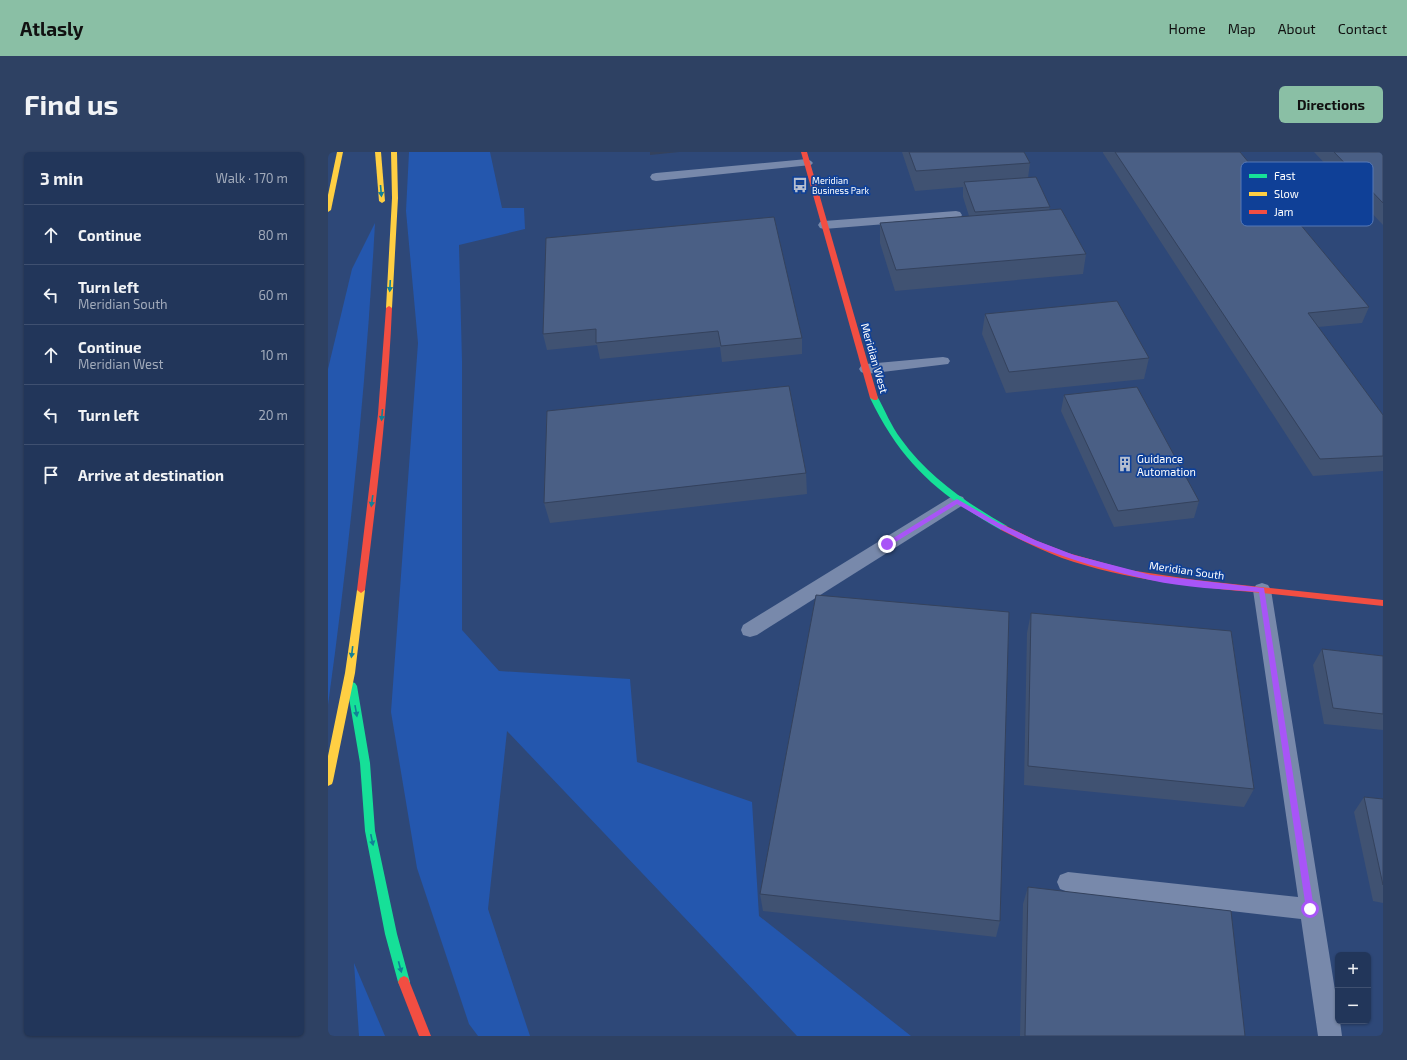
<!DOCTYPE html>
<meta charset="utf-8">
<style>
:root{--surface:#22365a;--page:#2e4163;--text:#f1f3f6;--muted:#a2abbb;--line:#3f5070;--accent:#8abfa5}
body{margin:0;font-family:"Exo 2",sans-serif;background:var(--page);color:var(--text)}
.controls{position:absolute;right:12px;bottom:12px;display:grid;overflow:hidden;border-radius:6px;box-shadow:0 1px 3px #0004}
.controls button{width:36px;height:36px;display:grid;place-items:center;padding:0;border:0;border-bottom:1px solid var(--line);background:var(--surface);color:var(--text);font:20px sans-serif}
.stop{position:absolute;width:12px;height:12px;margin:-9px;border:3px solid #a855f7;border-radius:50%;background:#fff}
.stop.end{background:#a855f7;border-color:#fff;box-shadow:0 1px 4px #0008}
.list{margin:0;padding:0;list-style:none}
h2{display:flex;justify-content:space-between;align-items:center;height:52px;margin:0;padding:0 16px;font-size:17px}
h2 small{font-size:13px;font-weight:400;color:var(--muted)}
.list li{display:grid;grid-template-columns:26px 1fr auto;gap:12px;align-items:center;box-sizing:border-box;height:60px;padding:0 16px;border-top:1px solid var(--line)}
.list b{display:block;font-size:15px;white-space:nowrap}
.list p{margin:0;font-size:13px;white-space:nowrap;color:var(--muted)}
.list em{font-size:13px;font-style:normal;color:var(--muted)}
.icon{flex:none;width:22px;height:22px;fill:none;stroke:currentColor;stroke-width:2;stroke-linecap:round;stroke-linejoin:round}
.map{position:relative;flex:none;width:1055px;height:884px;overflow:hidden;border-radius:6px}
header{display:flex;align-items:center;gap:24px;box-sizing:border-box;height:56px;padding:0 20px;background:var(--accent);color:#111}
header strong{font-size:19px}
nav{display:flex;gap:22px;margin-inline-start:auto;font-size:14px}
.intro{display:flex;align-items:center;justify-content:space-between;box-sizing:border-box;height:96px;padding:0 24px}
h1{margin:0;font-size:28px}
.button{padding:10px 18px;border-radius:6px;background:var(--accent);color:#111;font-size:14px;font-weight:700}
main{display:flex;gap:24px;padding:0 24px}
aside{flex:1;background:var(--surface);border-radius:6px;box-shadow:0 1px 3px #0004}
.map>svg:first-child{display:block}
</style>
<header>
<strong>Atlasly</strong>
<nav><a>Home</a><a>Map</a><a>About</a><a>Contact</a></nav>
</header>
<div class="intro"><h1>Find us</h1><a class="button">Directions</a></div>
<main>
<aside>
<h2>3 min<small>Walk · 170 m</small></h2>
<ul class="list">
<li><svg class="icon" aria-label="ahead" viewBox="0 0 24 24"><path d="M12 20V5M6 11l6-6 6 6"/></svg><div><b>Continue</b></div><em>80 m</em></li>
<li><svg class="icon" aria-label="left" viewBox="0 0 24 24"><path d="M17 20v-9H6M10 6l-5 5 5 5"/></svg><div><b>Turn left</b><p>Meridian South</p></div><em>60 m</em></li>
<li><svg class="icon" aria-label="ahead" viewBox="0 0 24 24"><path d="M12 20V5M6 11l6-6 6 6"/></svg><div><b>Continue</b><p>Meridian West</p></div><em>10 m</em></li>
<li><svg class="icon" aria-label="left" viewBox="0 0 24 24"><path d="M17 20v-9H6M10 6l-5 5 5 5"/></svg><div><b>Turn left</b></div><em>20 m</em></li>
<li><svg class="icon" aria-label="arrive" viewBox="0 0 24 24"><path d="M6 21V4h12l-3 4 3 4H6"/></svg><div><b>Arrive at destination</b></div></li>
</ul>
</aside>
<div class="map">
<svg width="1055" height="884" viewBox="0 0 1055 884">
<rect width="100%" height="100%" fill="#2e4878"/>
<g fill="#2457ae">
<path d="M 81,0 L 162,0 L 174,56 L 196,56 L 197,77 L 131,93 L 134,209 L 134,478 L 171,519 L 302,527 L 309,610 L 424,650 L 431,764 L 583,884 L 469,884 L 179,579 L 160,757 L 202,884 L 150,884 L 141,872 L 89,716 L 63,560 L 90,191 L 78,59 Z"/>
<path d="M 47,71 C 38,232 22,393 0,553 L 0,217 L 24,117 Z"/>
<path d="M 26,811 L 57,884 L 31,884 Z"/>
</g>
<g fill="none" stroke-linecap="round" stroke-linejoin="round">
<g fill="#7889ab" fill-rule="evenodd">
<path d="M 479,7 L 483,9 L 485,11 L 483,13 L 328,29 L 324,28 L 322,25 L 324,22 L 328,21 Z"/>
<path d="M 628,59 L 632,60 L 634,63 L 632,66 L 496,77 L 492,76 L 490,73 L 492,70 L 496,69 Z"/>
<path d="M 615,205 L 620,206 L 622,209 L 620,212 L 538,222 L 533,220 L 531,217 L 533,214 L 538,212 Z"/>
<path d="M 629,343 L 635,345 L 637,349 L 635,353 L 429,483 L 422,485 L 415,483 L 413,478 L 415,473 L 623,345 Z"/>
<path d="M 934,431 L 940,433 L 943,438 L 1010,857 L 1010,869 L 1012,869 L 1014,884 L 990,884 L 973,767 L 740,740 L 732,737 L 729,730 L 732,723 L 740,720 L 970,745 L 925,438 L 928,433 Z"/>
</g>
<g fill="#16e098" fill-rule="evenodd">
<path d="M 543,244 L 549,244 C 557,258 563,274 573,287 C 600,325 639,351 679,374 L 680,376 L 679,378 L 673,378 C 610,342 574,312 542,246 Z"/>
<path d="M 24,530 L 27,531 L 29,534 L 42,611 L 47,679 L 69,782 L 82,830 L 80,834 L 76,836 L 72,834 L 70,830 L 57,782 L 37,679 L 32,611 L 19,534 L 21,531 Z"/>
</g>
<g fill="#ffcf43" fill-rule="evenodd">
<path d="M 9,0 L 15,0 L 3,58 L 0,60 L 0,43 Z"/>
<path d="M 47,0 L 53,0 L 57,49 L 54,51 L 51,49 Z"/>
<path d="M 63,0 L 69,0 L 70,46 L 64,156 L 61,158 L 58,156 L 64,46 Z"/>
<path d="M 33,435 L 37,438 L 27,521 L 5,629 L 4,632 L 0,634 L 0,604 L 17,521 L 29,438 Z"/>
</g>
<g fill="#f24e42" fill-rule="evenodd">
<path d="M 473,0 L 479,0 L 550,246 L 549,248 L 546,248 L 542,246 Z"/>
<path d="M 61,154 L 64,156 C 60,250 49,344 37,438 L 33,441 L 29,438 L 50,262 L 58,156 Z"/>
<path d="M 676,373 L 709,389 L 740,401 L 801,418 L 868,428 L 1055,448 L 1055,454 C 1015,450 974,445 934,441 C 867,435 798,428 734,406 C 713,398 693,388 673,378 L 672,376 Z"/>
<path d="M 76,824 L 80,826 L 103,884 L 91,884 L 70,830 L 72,826 Z"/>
</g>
</g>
<g fill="#405272">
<path d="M 574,0 L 696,0 L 702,11 L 700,26 L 722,55 L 721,58 L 758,102 L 755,122 L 567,139 L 552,91 L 552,71 L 641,64 L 635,45 L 635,35 L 587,39 Z"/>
<path d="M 775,0 L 912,0 L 1041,155 L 1034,171 L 990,175 L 1055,263 L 1055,319 L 985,324 L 775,1 Z"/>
<path d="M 986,0 L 1055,0 L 1055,73 Z"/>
<path d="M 218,86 L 474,186 L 474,202 L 394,210 L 392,195 L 272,207 L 269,193 L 219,198 L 215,182 Z"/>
<path d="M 657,162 L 821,206 L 816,227 L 678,241 L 654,182 Z"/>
<path d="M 736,243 L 871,349 L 866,366 L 786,375 L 733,259 Z"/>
<path d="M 478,321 L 479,342 L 222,371 L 216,351 Z"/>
<path d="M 703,461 L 926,637 L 916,655 L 696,633 L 699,481 Z"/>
<path d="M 994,497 L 1055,504 L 1055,578 L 996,572 L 985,513 Z"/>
<path d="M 1036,645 L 1055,647 L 1055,751 L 1045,749 L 1026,660 Z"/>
<path d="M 700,735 L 917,884 L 692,884 L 695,752 Z"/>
<path d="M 432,742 L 672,769 L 668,785 L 435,759 Z"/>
</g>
<path fill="#34425d" d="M 322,0 L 351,0 L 322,3 Z"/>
<g fill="#4a5f85" stroke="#34425d">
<path d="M 581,0 L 696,0 L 702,11 L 588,19 Z"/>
<path d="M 787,0 L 912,0 L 1041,155 L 980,161 L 1055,263 L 1055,304 L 992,307 Z"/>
<path d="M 1006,0 L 1055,0 L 1055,51 Z"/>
<path d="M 708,25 L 722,55 L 647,60 L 636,30 Z"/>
<path d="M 733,57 L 758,102 L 568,118 L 552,71 Z"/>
<path d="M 446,65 L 474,186 L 393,194 L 390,179 L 268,191 L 268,177 L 215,182 L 218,86 Z"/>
<path d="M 789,149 L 821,206 L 681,220 L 657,162 Z"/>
<path d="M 461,234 L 478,321 L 216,351 L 219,259 Z"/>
<path d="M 809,235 L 871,349 L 790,359 L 736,243 Z"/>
<path d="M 488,443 L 681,460 L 672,769 L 432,742 Z"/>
<path d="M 703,461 L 903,479 L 926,637 L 700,614 Z"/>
<path d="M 994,497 L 1055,504 L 1055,562 L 1005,556 Z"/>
<path d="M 1036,645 L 1055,647 L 1055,733 Z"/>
<path d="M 700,735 L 903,759 L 917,884 L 697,884 Z"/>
</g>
<defs><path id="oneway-solid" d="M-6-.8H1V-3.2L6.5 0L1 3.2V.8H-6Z"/></defs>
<g fill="#128097">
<use href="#oneway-solid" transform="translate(53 39) rotate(85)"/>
<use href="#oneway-solid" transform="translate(62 134) rotate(93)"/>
<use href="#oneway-solid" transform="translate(54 263) rotate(95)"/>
<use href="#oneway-solid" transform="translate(44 349) rotate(98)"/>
<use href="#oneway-solid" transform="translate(24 500) rotate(97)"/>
<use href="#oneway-solid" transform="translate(28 559) rotate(80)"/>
<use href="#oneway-solid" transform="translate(44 688) rotate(78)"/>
<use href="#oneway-solid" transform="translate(72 815) rotate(75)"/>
</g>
<path fill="#a855f7" d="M 629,347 L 671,371 L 707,388 L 746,403 L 823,423 L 936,436 L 986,757 L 985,759 L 979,759 L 978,757 L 931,440 C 895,437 858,436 822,428 C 782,419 741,408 703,392 C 677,381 653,366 629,352 L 561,394 L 557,394 L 557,391 Z"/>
<defs>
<symbol id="bus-bare" viewBox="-9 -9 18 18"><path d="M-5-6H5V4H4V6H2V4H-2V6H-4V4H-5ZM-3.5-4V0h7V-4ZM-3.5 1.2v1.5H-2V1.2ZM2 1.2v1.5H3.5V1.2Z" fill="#b6bfd0" stroke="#0f4097" stroke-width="2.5" paint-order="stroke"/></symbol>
<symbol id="building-bare" viewBox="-9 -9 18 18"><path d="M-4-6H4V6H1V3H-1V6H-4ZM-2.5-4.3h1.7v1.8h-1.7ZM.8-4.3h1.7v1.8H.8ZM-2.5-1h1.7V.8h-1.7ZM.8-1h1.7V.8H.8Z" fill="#b6bfd0" stroke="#0f4097" stroke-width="2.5" paint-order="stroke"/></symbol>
</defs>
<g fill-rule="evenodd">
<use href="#bus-bare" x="461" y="22" width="22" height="22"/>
<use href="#building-bare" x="786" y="301" width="22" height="22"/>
</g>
<g text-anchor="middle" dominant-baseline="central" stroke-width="3.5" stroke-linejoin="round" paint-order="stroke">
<g font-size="9" fill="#fff" stroke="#0f4097" text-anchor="start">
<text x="484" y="28">Meridian<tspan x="484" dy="10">Business Park</tspan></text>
</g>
<g font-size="11" fill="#fff" stroke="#0f4097">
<text transform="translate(547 206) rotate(74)">Meridian West</text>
<text transform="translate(859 418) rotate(8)">Meridian South</text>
</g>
<g font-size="11" fill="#fff" stroke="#0f4097" text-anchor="start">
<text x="809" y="306">Guidance<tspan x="809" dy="13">Automation</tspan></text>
</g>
</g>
<rect x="913" y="10" width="132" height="64" rx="6" fill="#0f4097" stroke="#5779b6" stroke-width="1"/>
<rect x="921" y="22" width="18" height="4" fill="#16e098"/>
<rect x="921" y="40" width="18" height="4" fill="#ffcf43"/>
<rect x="921" y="58" width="18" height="4" fill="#f24e42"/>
<g font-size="11" fill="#fff">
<text x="946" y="28">Fast</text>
<text x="946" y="46">Slow</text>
<text x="946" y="64">Jam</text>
</g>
</svg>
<div class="controls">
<button>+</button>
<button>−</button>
</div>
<div class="stop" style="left:982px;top:757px"></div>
<div class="stop end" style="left:559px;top:392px"></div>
</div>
</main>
